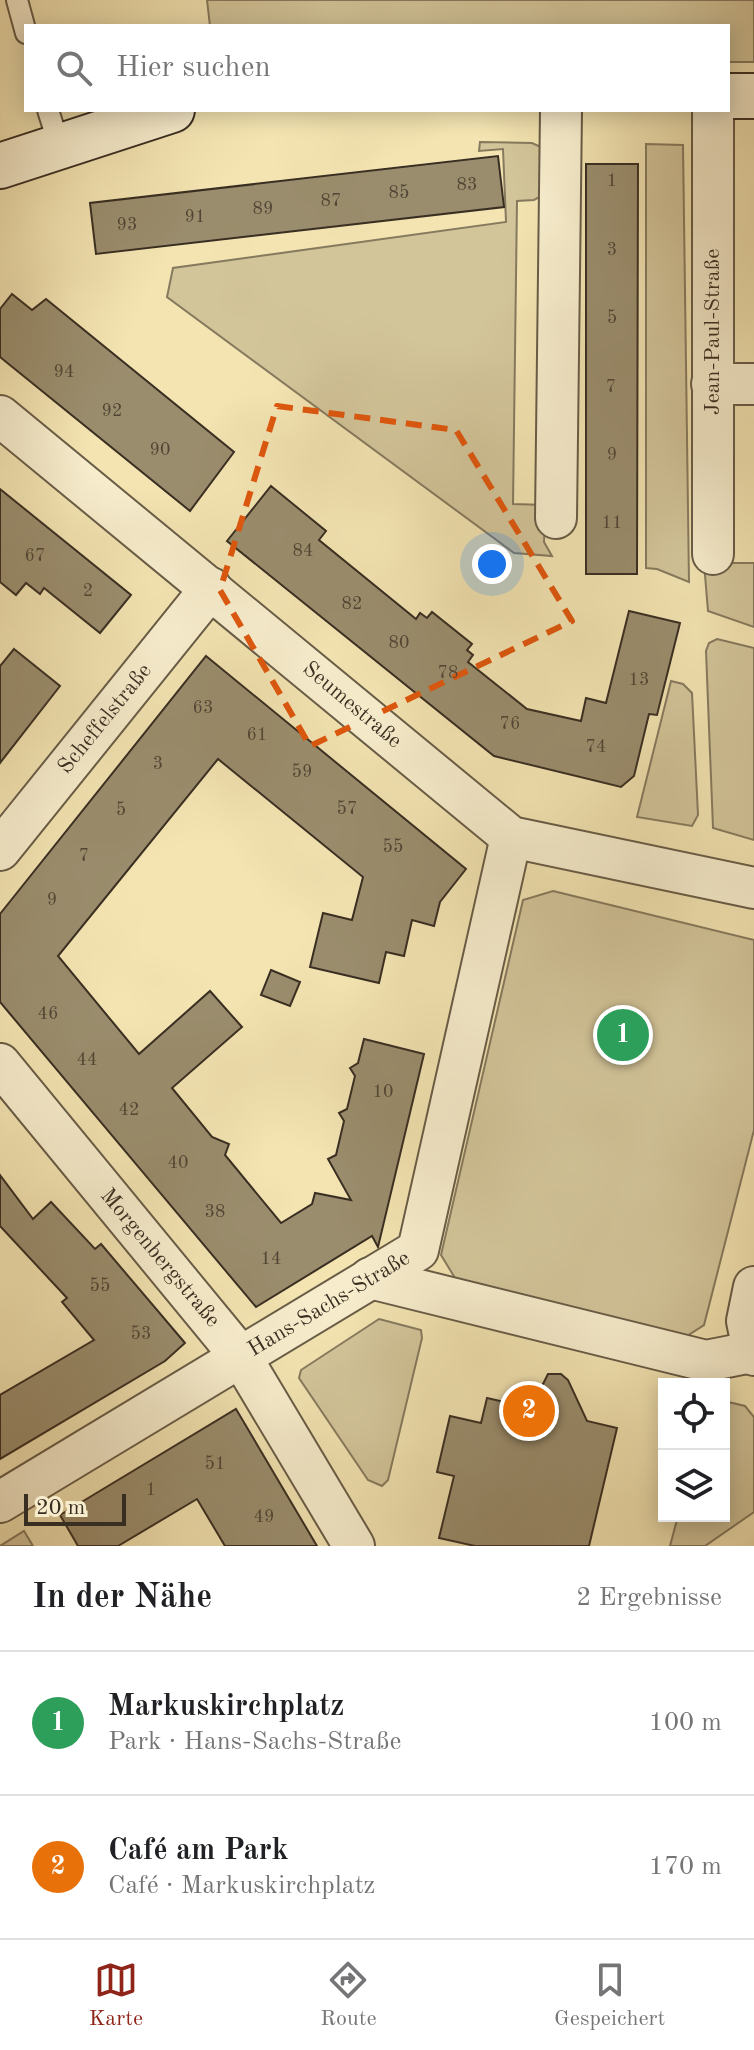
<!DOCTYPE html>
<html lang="de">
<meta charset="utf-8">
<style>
:root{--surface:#fff;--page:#f6f6f6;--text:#202124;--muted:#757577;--line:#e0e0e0;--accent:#8f2418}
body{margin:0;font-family:"Old Standard TT",serif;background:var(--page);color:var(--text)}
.controls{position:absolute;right:24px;bottom:24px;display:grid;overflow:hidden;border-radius:0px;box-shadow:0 4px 20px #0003}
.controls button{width:72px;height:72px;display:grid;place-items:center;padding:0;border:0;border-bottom:2px solid var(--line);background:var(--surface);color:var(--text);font:40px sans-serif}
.scale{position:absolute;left:24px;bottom:20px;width:102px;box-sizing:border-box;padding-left:8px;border:4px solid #392e22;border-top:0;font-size:22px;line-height:28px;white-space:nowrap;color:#392e22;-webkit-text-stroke:6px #f7edcd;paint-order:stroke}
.you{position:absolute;left:492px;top:564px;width:28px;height:28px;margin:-20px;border:6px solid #fff;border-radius:50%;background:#1a73e8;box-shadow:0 0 0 12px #1a73e833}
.badge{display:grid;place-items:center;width:52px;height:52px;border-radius:50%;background:var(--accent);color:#fff;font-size:26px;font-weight:700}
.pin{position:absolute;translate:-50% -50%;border:4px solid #fff;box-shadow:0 2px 8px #0006}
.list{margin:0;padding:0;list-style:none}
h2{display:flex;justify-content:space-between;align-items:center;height:104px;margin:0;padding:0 32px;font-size:34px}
h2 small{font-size:26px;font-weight:400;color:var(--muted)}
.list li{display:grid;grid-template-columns:52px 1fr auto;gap:24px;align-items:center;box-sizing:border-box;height:144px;padding:0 32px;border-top:2px solid var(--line)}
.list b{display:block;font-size:30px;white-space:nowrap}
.list p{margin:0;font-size:26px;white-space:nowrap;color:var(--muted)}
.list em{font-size:26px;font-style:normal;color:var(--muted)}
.icon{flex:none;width:44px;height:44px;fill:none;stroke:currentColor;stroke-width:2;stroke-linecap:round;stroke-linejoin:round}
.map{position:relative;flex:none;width:754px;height:1546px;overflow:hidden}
.search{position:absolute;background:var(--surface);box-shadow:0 4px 20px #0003;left:24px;right:24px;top:24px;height:88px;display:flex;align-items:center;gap:20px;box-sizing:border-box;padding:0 28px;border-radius:0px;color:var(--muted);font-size:30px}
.sheet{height:392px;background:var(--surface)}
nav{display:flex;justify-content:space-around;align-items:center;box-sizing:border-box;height:112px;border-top:2px solid var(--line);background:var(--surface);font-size:22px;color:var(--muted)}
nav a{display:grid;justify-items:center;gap:4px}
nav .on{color:var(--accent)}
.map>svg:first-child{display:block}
</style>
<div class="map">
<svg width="754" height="1546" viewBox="0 0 754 1546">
<rect width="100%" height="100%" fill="#f3e4b2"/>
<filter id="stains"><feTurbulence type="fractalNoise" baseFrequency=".0025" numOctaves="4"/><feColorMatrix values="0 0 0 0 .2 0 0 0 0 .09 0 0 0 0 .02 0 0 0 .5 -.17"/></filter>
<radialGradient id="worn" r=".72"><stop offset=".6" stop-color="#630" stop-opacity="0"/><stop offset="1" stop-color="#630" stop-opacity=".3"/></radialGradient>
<g fill="#d3c59a" stroke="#867a5e" stroke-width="2">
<path d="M 207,0 L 754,0 L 754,62 L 728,62 L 728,26 L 210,26 Z"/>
<path d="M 480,142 L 532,143 L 543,148 L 545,194 L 534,200 L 517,201 L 513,504 L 546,505 L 544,542 L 552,556 L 514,553 L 167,297 L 173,268 L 506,222 L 503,149 L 479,151 Z"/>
<path d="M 646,144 L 683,145 L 689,582 L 657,569 L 646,568 Z"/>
<path d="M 704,563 L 754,563 L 754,627 L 708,611 Z"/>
<path d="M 717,639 L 754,648 L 754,840 L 713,828 L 706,651 L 709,643 Z"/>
<path d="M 671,681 L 683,684 L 692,693 L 698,815 L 692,826 L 637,817 Z"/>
<path d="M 553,891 L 754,940 L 754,1130 L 704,1325 L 687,1336 L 455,1278 L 441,1255 L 523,900 Z"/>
<path d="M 379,1319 L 421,1330 L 422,1338 L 388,1480 L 382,1486 L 368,1480 L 299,1378 L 301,1370 Z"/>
<path d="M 724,1401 L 745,1406 L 754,1417 L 754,1512 L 705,1546 L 670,1546 L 678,1516 L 724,1516 Z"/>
<path d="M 24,1531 L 33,1546 L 0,1546 Z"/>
</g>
<g fill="#9a8d6d" stroke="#392e22" stroke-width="2">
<path d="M 498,156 L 504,207 L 96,254 L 90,203 Z"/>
<path d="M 586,164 L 638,164 L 637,574 L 586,574 Z"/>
<path d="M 12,294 L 32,310 L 46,299 L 234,452 L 190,511 L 0,357 L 0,309 Z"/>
<path d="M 271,486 L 326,531 L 319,540 L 416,619 L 420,613 L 427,618 L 432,612 L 472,644 L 467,650 L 473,655 L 468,662 L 527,709 L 581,721 L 586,698 L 606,703 L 629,611 L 680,623 L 657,715 L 649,714 L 634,776 L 621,787 L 494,756 L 227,541 Z"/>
<path d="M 0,489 L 131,595 L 100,633 L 44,588 L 40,594 L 26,583 L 16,595 L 0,582 Z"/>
<path d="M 14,649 L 60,686 L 0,763 L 0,666 Z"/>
<path d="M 206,656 L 466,869 L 440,902 L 434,926 L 412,920 L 404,956 L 386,952 L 379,983 L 310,967 L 323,913 L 352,920 L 363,877 L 218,759 L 58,956 L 139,1054 L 210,991 L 242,1027 L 172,1088 L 212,1137 L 229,1144 L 225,1155 L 281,1223 L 312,1204 L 315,1193 L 351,1200 L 328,1159 L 336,1155 L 344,1121 L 339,1113 L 347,1109 L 355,1076 L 350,1068 L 358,1063 L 364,1039 L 424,1054 L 378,1247 L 372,1236 L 256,1307 L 0,1002 L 0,914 Z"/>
<path d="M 271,970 L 300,982 L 290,1006 L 261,995 Z"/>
<path d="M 0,1175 L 33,1219 L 51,1202 L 95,1249 L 101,1244 L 185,1343 L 165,1361 L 0,1459 L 0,1395 L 94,1340 L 62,1302 L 67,1298 L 0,1226 Z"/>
<path d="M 548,1374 L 561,1374 L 568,1380 L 587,1421 L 617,1428 L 589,1546 L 475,1546 L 439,1538 L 454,1476 L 437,1472 L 450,1416 L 481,1423 L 487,1398 L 513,1404 L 543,1384 Z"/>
<path d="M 236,1409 L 317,1546 L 225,1546 L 197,1499 L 118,1546 L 78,1546 L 60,1515 Z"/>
</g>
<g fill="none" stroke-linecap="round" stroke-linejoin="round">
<defs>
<g id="lane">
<path d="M 17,0 L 26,33"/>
<path d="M 48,110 L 59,145"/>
</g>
<g id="street">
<path d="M 712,384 L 754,384"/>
<path d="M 0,416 L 511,837 L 754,888"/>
<path d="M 556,518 L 561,110"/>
<path d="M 713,554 L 713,110"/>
<path d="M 0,850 L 211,588"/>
<path d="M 0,1064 L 241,1357 L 354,1546"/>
<path d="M 370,1278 L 706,1361 L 752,1352"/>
<path d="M 754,1287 L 747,1321 L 754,1355"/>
<path d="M 0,1502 L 418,1250 L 511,837"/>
</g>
<g id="secondary">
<path d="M 728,96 L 754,96"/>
<path d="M 0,166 L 172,110"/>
</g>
</defs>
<use href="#lane" stroke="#685c46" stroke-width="24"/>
<use href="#street" stroke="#685c46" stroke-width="44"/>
<use href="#secondary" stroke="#392e22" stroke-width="48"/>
<use href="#lane" stroke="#f7edcd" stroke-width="20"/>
<use href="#street" stroke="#f7edcd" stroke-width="40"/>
<use href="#secondary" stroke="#f7edcd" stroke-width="44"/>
</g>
<path fill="none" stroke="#df570d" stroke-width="6" stroke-dasharray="16 10" stroke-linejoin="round" d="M 277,406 L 456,430 L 572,621 L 310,746 L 220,590 Z"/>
<g text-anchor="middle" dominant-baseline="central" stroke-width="8" stroke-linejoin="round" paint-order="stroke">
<g font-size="18" fill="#514635">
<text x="612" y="181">1</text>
<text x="467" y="185">83</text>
<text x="399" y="193">85</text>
<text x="331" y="201">87</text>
<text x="263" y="209">89</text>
<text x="195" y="217">91</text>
<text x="127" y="225">93</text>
<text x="612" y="250">3</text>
<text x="612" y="318">5</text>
<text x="64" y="372">94</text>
<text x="611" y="387">7</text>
<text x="112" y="411">92</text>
<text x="160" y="450">90</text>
<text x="612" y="455">9</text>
<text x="612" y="523">11</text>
<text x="303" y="551">84</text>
<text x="35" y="556">67</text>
<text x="88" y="591">2</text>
<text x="352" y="604">82</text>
<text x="399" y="643">80</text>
<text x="448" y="673">78</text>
<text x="639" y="680">13</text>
<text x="203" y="708">63</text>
<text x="510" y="724">76</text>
<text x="257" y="735">61</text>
<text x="596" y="747">74</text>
<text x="158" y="764">3</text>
<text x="302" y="772">59</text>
<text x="347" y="809">57</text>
<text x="121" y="810">5</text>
<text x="393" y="847">55</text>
<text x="84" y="856">7</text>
<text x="52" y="900">9</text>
<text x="48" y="1014">46</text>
<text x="87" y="1060">44</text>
<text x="383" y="1092">10</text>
<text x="129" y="1110">42</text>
<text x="178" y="1163">40</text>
<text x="215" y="1212">38</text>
<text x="271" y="1259">14</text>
<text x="100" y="1286">55</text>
<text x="141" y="1334">53</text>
<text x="215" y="1464">51</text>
<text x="151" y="1490">1</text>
<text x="264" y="1517">49</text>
</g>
<g font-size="22" fill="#392e22" stroke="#f7edcd">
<text transform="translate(713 332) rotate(-90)">Jean-Paul-Straße</text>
<text transform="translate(352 705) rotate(40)">Seumestraße</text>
<text transform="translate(105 719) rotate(-51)">Scheffelstraße</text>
<text transform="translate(160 1258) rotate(50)">Morgenbergstraße</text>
<text transform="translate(329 1304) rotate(-31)">Hans-Sachs-Straße</text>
</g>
</g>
<rect width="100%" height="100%" filter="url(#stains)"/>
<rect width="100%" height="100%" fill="url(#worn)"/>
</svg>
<div class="controls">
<button><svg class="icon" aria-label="locate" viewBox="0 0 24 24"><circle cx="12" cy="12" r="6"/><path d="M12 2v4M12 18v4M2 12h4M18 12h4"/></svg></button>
<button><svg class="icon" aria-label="layers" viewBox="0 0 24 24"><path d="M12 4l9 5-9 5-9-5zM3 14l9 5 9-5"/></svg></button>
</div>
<div class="scale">20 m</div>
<div class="you"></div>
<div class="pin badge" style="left:623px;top:1035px;background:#2e9e5b">1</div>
<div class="pin badge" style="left:529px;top:1411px;background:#e8710a">2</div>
<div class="search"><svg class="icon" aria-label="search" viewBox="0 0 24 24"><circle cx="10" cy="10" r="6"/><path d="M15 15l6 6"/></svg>Hier suchen</div>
</div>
<section class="sheet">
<h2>In der Nähe<small>2 Ergebnisse</small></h2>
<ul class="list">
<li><span class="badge" style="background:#2e9e5b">1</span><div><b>Markuskirchplatz</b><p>Park · Hans-Sachs-Straße</p></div><em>100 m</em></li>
<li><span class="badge" style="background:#e8710a">2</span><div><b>Café am Park</b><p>Café · Markuskirchplatz</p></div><em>170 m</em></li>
</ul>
</section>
<nav>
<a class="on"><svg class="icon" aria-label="map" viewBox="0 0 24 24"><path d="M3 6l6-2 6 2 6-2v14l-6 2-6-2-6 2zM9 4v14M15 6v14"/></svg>Karte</a>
<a><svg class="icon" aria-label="directions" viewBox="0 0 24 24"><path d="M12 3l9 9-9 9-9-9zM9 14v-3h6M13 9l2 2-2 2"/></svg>Route</a>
<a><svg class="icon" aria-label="saved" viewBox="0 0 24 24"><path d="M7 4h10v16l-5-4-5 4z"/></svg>Gespeichert</a>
</nav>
